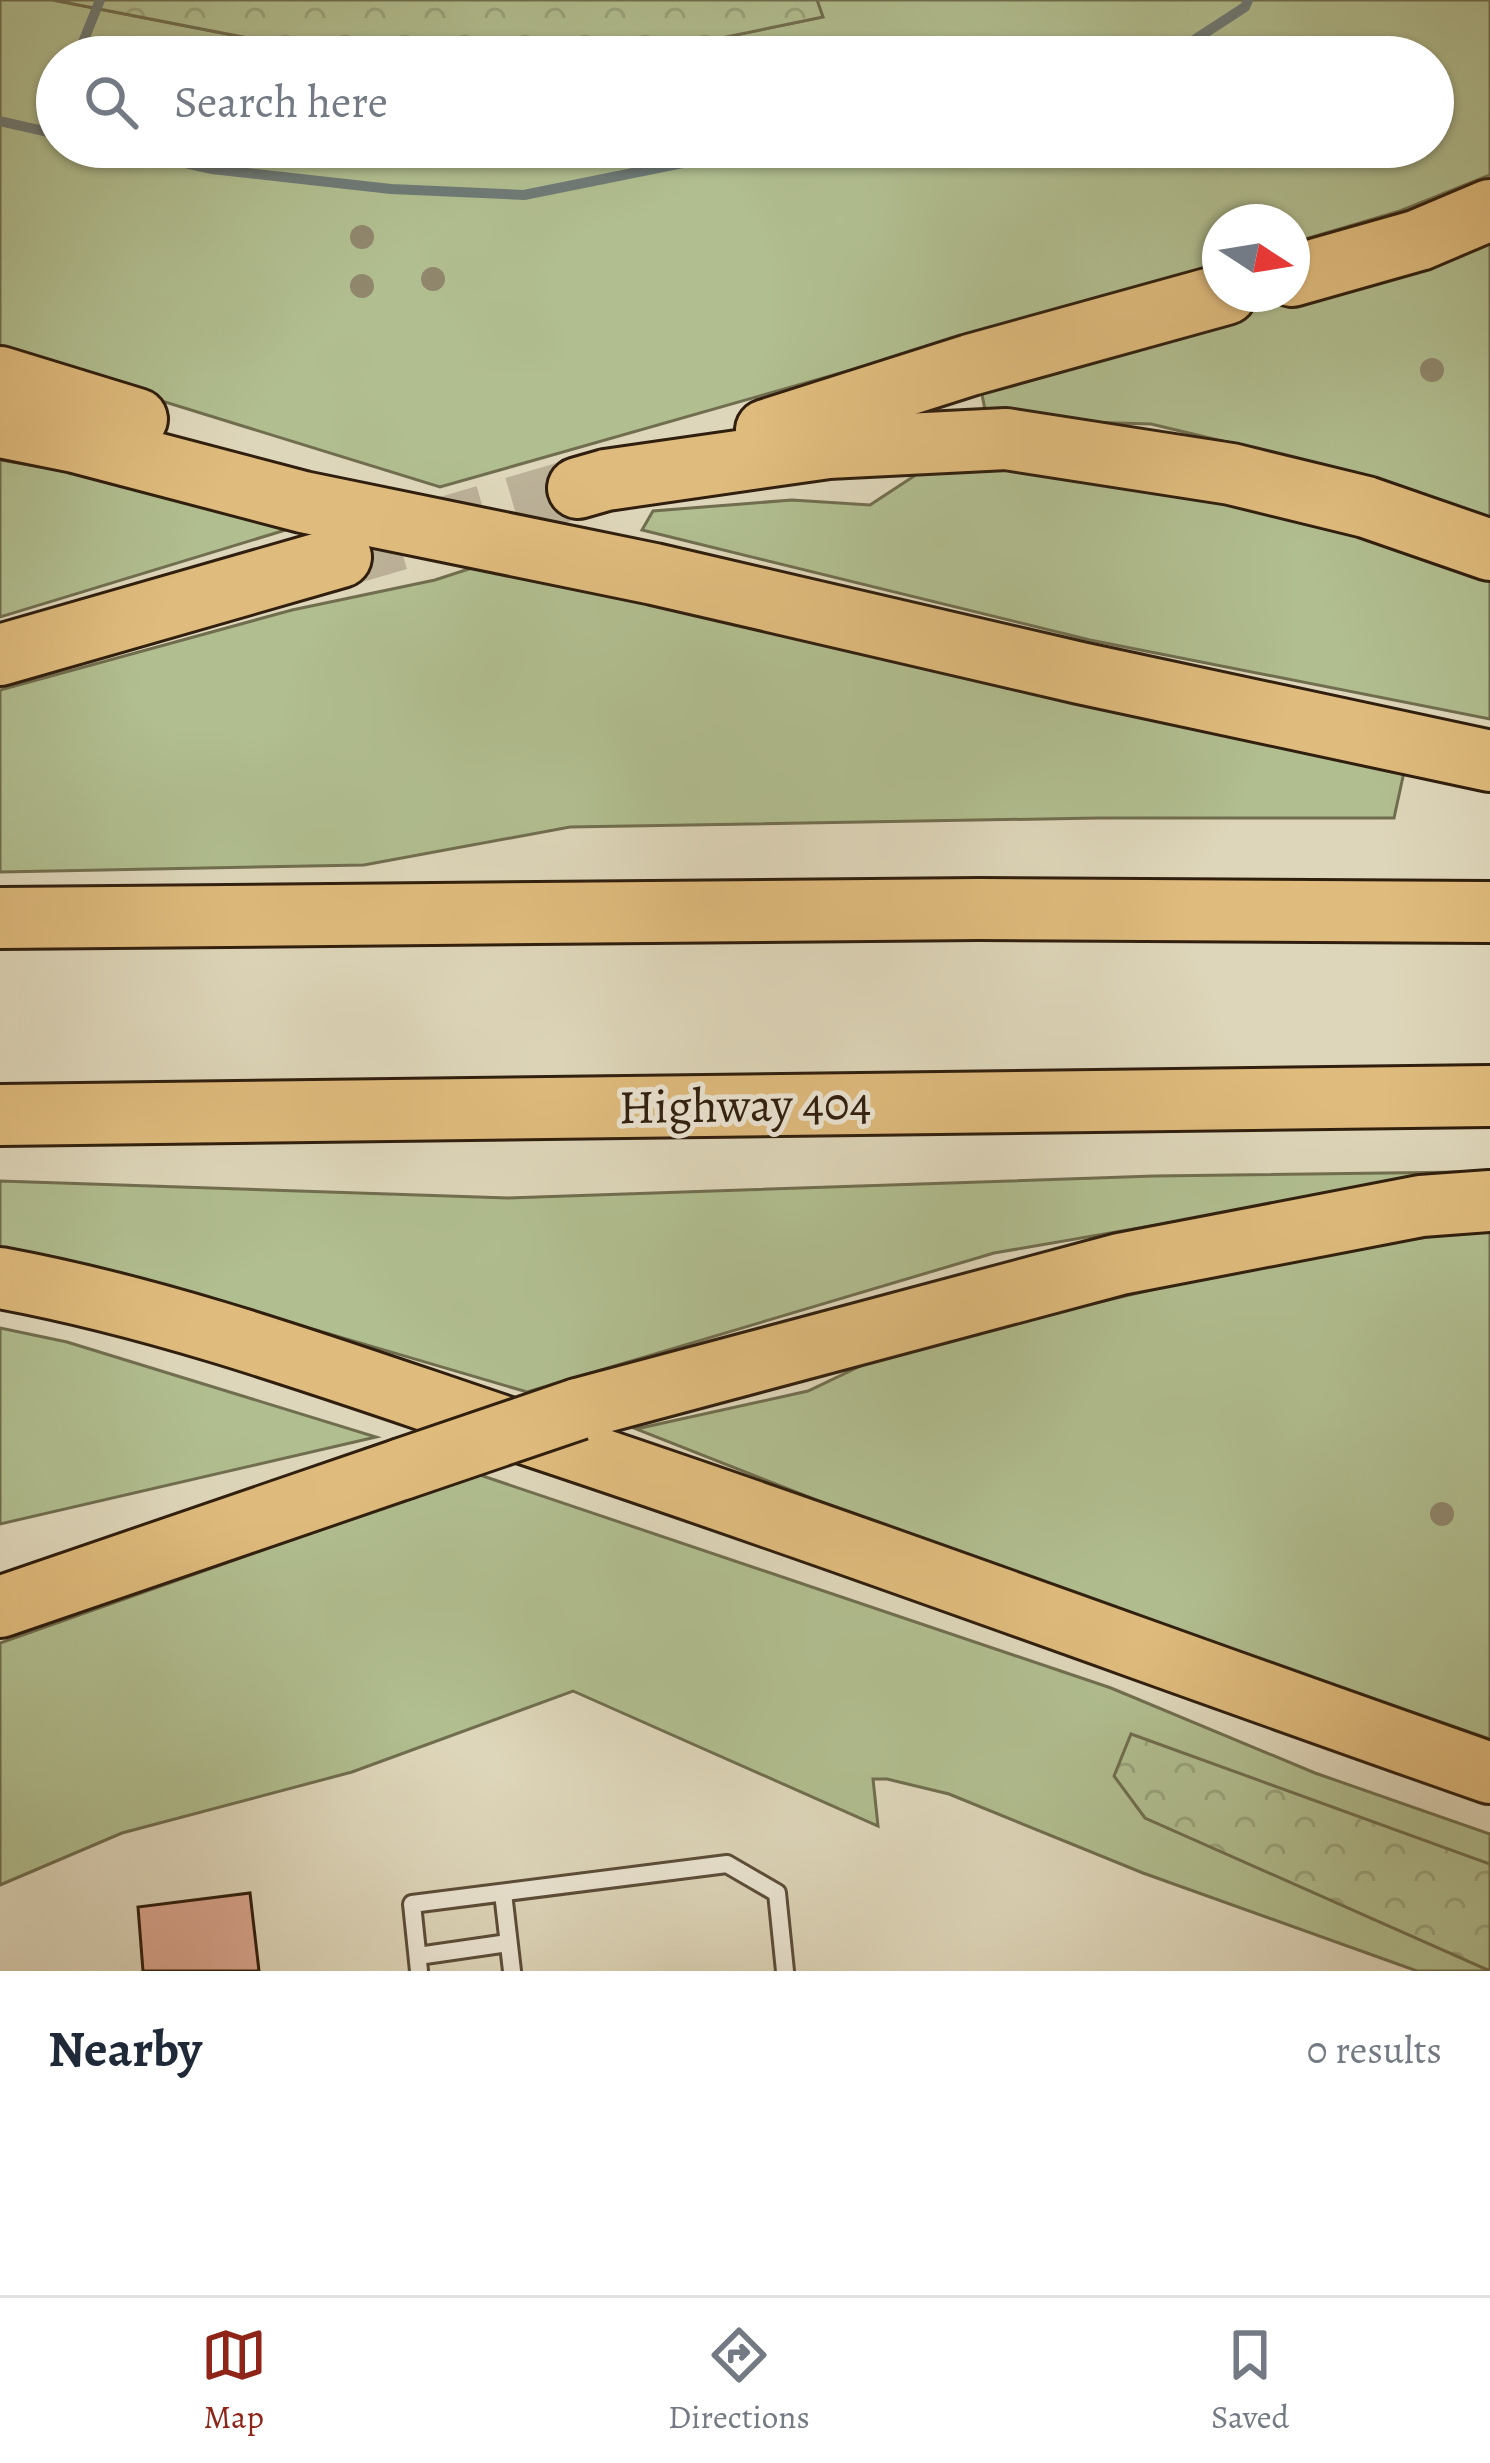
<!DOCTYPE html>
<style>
:root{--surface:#fff;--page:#f2f2f3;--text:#1f2937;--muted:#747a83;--line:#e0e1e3;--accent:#8f2418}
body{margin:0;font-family:Alegreya,serif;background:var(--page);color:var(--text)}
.compass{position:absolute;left:1202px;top:204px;width:108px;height:108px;border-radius:50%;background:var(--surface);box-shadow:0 3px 9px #0004;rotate:102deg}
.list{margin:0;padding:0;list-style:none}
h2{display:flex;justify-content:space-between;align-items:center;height:156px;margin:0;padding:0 48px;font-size:51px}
h2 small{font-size:39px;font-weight:400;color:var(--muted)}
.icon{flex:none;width:66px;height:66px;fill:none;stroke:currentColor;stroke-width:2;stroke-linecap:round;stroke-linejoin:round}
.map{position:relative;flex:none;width:1490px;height:1971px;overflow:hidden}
.search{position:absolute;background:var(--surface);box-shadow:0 3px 9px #0004;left:36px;right:36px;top:36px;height:132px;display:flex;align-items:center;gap:30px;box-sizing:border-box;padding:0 42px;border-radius:66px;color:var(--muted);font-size:45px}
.sheet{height:324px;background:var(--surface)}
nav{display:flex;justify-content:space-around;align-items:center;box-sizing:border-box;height:168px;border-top:3px solid var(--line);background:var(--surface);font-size:33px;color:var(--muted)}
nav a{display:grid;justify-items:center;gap:6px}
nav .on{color:var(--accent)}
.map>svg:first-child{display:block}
</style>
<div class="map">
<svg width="1490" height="1971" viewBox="0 0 1490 1971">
<defs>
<pattern id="forest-crowns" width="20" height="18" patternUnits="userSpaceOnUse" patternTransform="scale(3)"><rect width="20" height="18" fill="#b1be90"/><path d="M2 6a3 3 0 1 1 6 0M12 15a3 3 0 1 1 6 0" fill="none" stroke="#99a37b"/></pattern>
</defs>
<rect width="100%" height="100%" fill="#ded6ba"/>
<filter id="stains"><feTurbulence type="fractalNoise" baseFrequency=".00167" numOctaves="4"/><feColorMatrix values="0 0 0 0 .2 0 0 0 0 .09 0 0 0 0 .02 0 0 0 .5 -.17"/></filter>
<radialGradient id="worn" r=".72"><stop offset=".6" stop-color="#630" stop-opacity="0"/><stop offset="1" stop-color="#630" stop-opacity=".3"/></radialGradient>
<g fill="#b1be90" stroke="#706e4f" stroke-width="3">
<path d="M 0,0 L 53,0 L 347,57 L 57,57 L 57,147 L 1433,147 L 1433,57 L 629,57 L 822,17 L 817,0 L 1490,0 L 1490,175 L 1400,211 L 1292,243 L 1292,222 L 1220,222 L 1220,265 L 440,487 L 0,351 Z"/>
<path d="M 1490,230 L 1490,520 L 1348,471 L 1151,424 L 987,419 L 980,385 L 1290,294 Z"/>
<path d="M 0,460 L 96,476 L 312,522 L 0,617 Z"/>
<path d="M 937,461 L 1108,467 L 1490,569 L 1490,719 L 1090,640 L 642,530 L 653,511 L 792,500 L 870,505 Z"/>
<path d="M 493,561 L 1404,772 L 1394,818 L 1098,818 L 570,827 L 364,865 L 0,872 L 0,690 L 292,610 L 435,580 Z"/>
<path d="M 1463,1172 L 994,1253 L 527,1392 L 122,1273 L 0,1249 L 0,1181 L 508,1198 L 1154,1176 Z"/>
<path d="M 1490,1229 L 1490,1739 L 923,1542 L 636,1429 L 808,1391 L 892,1351 L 1312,1252 Z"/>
<path d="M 0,1328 L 67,1342 L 376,1437 L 0,1524 Z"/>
<path d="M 477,1474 L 1111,1688 L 1315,1773 L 1490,1834 L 1490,1971 L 1417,1971 L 1143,1873 L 949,1794 L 887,1779 L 873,1779 L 878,1826 L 573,1691 L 352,1772 L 122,1833 L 0,1885 L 0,1643 Z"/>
</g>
<g fill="url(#forest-crowns)" stroke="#706e4f" stroke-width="3">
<path d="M 53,0 L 817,0 L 823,17 L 629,57 L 345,57 Z"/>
<path d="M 1131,1734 L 1490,1864 L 1490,1971 L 1145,1818 L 1114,1776 Z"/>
</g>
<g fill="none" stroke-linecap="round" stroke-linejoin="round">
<g stroke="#6e7a76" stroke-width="10">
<path d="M 77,57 L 100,0"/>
<path d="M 1168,57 L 1245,7 L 1248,0"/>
<path d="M 0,121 L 57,134"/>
<path d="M 47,132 L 57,108"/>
<path d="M 114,147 L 212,169 L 391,189 L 524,195 L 762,147"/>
</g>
</g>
<path fill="#dba690" stroke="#301f0e" stroke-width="3" d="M 250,1893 L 259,1971 L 143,1971 L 138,1907 Z"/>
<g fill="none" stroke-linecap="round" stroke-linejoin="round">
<path stroke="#bbb198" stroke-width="60" stroke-dasharray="60 30" stroke-linecap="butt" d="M 341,557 L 578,488"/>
<defs>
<g id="service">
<path d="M 503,1893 L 512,1971"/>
<path d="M 418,1956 L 508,1943"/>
<path d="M 419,1971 L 412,1904 L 727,1864 L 777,1893 L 785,1971"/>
</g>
<g id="motorway">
<path d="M 1292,276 L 1419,240 L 1490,210"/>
<path d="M 0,377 L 137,419"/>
<path d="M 0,427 L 75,442 L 303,502 L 654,574 L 1080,673 L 1490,761"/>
<path d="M 766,430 L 970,365 L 1226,294"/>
<path d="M 578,488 L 606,480 L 828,448 L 1006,439 L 1231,474 L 1366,507 L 1490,550"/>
<path d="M 0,655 L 341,557"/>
<path d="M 0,918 L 979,909 L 1490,912"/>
<path d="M 0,1115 L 1490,1096"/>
<path d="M 0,1278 C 173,1310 338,1371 505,1427 C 835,1536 1161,1658 1490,1773"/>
<path d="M 578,1409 L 1120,1264 L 1421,1206 L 1490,1201"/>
<path d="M 0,1607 L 402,1469"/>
</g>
</defs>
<use href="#service" stroke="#5c4d39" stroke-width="22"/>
<use href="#motorway" stroke="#301f0e" stroke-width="66"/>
<use href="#service" stroke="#eae4d2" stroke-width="16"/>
<use href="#motorway" stroke="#dfbb7d" stroke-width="60"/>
<defs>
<path id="motorway-bridge" d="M 402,1469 L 578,1409"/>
</defs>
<use href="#motorway-bridge" stroke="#301f0e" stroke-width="66" stroke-linecap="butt"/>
<use href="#motorway-bridge" stroke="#dfbb7d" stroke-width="60"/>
</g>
<g fill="#90876d">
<circle cx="362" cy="237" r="12"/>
<circle cx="433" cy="279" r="12"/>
<circle cx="362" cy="286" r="12"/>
<circle cx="1432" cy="370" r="12"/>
<circle cx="1442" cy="1514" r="12"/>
</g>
<g text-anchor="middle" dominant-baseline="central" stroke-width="10" stroke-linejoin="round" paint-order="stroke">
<g font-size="48" fill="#301f0e" stroke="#eae4d2">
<text transform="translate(745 1105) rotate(-1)">Highway 404</text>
</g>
</g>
<rect width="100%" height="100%" filter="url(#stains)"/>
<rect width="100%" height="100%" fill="url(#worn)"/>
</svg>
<svg class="compass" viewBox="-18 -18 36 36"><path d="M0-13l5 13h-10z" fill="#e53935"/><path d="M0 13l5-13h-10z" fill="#747a83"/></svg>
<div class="search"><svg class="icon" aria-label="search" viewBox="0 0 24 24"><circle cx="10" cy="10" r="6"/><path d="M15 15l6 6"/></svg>Search here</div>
</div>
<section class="sheet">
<h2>Nearby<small>0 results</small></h2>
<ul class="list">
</ul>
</section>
<nav>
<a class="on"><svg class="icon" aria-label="map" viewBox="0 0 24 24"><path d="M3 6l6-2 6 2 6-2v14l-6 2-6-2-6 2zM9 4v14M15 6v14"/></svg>Map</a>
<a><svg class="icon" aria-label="directions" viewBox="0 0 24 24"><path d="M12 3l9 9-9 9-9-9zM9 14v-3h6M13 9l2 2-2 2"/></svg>Directions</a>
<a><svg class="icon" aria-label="saved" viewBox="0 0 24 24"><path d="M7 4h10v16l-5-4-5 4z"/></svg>Saved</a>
</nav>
